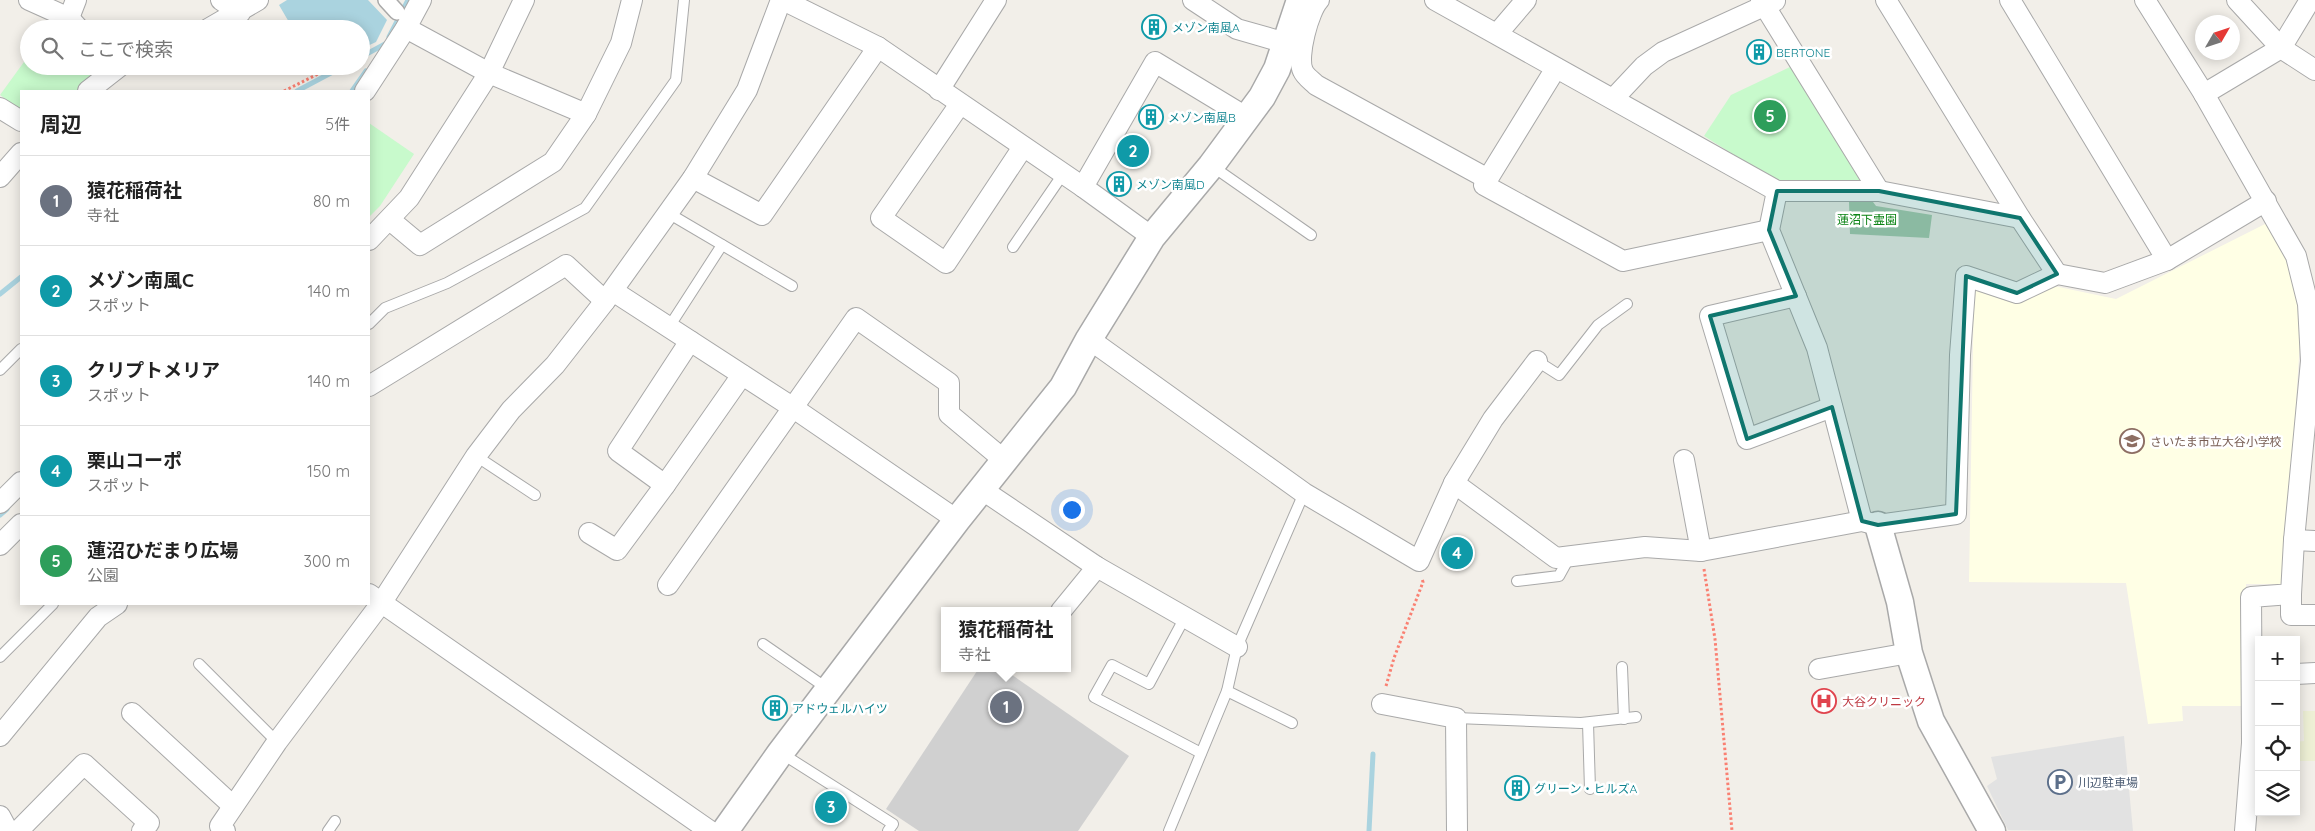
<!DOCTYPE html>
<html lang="ja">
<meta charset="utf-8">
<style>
:root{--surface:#fff;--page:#f6f6f6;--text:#222;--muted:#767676;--line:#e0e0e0;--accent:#ea580c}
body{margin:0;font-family:Quicksand,"Noto Sans JP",sans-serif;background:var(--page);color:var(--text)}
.controls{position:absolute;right:15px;bottom:15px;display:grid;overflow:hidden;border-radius:0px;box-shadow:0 2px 12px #0003}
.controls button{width:45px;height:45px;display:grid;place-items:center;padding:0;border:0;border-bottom:1px solid var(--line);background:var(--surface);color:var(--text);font:25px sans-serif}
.compass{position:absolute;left:2195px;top:15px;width:45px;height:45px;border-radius:50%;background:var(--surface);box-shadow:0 2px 12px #0003;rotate:51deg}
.you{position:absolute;left:1071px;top:509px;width:18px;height:18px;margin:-12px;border:4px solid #fff;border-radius:50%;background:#1a73e8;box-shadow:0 0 0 8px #1a73e833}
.badge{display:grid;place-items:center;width:32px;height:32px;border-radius:50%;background:var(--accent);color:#fff;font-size:16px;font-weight:700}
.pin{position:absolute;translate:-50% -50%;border:2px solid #fff;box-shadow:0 1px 5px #0006}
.popup{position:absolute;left:941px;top:607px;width:130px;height:65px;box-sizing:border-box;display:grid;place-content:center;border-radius:0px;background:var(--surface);filter:drop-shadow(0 1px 4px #0005);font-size:16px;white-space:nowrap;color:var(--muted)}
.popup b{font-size:19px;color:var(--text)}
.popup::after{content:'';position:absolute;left:50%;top:100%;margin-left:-10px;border:10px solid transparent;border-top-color:var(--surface)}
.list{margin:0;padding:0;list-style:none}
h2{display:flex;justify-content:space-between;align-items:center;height:65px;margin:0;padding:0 20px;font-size:21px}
h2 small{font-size:16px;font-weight:400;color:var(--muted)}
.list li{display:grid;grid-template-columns:32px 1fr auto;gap:15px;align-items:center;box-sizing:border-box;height:90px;padding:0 20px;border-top:1px solid var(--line)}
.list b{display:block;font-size:19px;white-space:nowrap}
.list p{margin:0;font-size:16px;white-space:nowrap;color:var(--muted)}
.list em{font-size:16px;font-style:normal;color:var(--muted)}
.icon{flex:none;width:28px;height:28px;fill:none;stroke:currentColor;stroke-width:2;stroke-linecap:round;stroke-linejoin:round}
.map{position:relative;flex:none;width:2315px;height:831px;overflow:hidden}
.search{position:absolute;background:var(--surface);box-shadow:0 2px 12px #0003;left:20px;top:20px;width:350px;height:55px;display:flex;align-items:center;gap:12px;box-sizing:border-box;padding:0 18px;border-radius:28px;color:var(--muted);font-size:19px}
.panel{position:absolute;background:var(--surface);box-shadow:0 2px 12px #0003;left:20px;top:90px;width:350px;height:515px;border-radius:0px}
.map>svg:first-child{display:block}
</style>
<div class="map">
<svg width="2315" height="831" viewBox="0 0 2315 831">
<rect width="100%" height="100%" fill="#f2efe9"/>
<path fill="#ffffe5" d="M 2269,222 L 2303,296 L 2284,584 L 2246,584 L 2244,706 L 2182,706 L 2183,721 L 2148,724 L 2126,583 L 1969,582 L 1974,286 L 2054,286 L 2116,299 Z"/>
<path fill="#d0d0d0" d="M 979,668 L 1002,668 L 1129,756 L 1078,831 L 919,831 L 886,809 Z"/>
<path fill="#eef0d5" d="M 2303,711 L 2315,711 L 2315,761 L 2296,761 L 2296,742 L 2304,741 Z"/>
<path fill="#aacbaf" d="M 1849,202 L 1873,202 L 1876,206 L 1932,215 L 1929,238 L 1850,234 Z"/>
<g fill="#c8facc">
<path d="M 29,55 L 29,66 L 99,66 L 100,70 L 76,91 L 21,91 L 21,110 L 0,95 Z"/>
<path d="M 1792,66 L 1863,182 L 1788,189 L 1704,136 L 1731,95 Z"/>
<path d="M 369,123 L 414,154 L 380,206 L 369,217 Z"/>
</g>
<path fill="#e2e2e2" d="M 2124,736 L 2133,831 L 2008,830 L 1987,786 L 1997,779 L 1991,757 Z"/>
<path fill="#aad3df" d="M 287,0 L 368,0 L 387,20 L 376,42 L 361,49 L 361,29 L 293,29 L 279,5 Z"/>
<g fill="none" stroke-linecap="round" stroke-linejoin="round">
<g stroke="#aad3df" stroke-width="5">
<path d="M 389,37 L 408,0"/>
<path d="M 361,57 L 385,44"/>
<path d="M 297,91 L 344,66"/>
<path d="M 352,91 L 366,71"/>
<path d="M 0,294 L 21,277"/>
<path d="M 0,515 L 7,509"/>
<path d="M 1369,831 L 1373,754"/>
</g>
<defs>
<g id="service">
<path d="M 1212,166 L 1311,235"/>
<path d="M 668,213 L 792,286"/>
<path d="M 1013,247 L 1063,174"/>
<path d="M 369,324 L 385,308 L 447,283 L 585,208 L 676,80 L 684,0"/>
<path d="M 669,327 L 722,245"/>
<path d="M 1537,361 L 1559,375 L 1598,325 L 1627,304"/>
<path d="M 0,370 L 21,349"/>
<path d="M 476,456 L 535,495"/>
<path d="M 1517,581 L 1559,576 L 1570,556"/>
<path d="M 1185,617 L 1149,684 L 1112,665 L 1094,697 L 1201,753"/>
<path d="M 763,644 L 828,689"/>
<path d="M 0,657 L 53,604"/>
<path d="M 199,664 L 277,742"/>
<path d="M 1622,667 L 1624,719"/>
<path d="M 1456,718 L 1581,723 L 1636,717"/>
<path d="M 1292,723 L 1227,691 L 1237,647 L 1304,493"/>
<path d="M 1588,723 L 1590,789"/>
<path d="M 781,753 L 893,824 L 888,831"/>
<path d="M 328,831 L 335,821"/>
<path d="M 1169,831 L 1227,691"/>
</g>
<path id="pedestrian" d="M 386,0 L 397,12"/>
<g id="minor">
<path d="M 29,0 L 69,18 L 79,29"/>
<path d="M 221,0 L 240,13"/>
<path d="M 783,0 L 878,47 L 1083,187 L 1152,237"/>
<path d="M 1193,0 L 1237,29 L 1286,43"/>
<path d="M 1319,0 C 1309,10 1296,57 1303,71 C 1305,76 1312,81 1316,85 L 1488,179"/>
<path d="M 1435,0 L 1777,191 L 1879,191 L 2020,218"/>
<path d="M 1761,0 L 1879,191"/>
<path d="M 1886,0 L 2020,218 L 2057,274"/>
<path d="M 2010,0 L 2167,260"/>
<path d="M 2145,0 L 2204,94 L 2296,256 L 2308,304 L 2311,361 L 2294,540 L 2291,594 L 2251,597 L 2252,743 L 2245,831"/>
<path d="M 2237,0 L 2281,48 L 2315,70"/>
<path d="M 69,18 L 76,0"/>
<path d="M 406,28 L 489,73 L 586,114"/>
<path d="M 208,29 L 258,0"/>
<path d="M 1497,34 L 1526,0"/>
<path d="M 1556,68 L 1484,185 L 1623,261 L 1769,230"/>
<path d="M 939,90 L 996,0"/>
<path d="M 88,91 L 120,66"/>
<path d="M 365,91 L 406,28 L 421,0"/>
<path d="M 2204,94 L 2281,48 L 2310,0"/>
<path d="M 1613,99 L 1644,66 L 1663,52 L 1775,1"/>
<path d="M 960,104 L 881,218 L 946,263 L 1023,147"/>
<path d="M 0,108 L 21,121"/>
<path d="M 0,177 L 21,153"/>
<path d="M 693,178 L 762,215 L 878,47"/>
<path d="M 1083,187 L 1155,62 L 1246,117"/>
<path d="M 1777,191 L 1769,230 L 1817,348 L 1862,521"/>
<path d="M 390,220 L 420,245 L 553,162 L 586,114 L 621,43 L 632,0"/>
<path d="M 369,240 L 409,198 L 489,73 L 524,0"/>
<path d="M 613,291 L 792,407 L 957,520"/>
<path d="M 1796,296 L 1710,316 L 1747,439 L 1832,407"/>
<path d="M 1089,339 L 1304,493 L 1419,561 L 1454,483 L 1556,558 L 1645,547 L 1701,551 L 1862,521 L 1878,525 L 1956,514 L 1960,355 L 1966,276 L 2017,293 L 2057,274 L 2105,283 L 2167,260 L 2266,201"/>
<path d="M 690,341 L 618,451 L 665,485 L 742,375"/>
<path d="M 369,386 L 566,265 L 605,301"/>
<path d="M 1684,460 L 1701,551"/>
<path d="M 1454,483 L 1493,419 L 1537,361"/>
<path d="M 981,489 L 1097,567 L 1237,647"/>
<path d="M 0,503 L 21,482"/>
<path d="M 589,533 L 617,550 L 665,485"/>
<path d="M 2294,540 L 2315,541"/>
<path d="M 0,545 L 21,524"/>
<path d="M 668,585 L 856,318 L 949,383 L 949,414 L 1004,460"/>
<path d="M 369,594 L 710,831"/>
<path d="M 2291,594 L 2291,615 L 2315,615"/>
<path d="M 1061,611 L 1097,567"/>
<path d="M 1819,669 L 1909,653"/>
<path d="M 2296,674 L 2315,673"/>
<path d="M 1382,704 L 1456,718 L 1457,831"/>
<path d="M 132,713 L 233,806"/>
<path d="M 0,736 L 98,617 L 117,604"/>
<path d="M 0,816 L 8,831"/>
<path d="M 18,831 L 84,764 L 149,823 L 142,831"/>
<path d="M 225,831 L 220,826 L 277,742 L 382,602 L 476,456 L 511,410 L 555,365 L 605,301 L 693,178 L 747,90 L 781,0"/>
</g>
<g id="tertiary">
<path d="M 1878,525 L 1900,602 L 1909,653 L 1931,721 L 1992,831"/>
<path d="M 725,831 L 781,752 L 957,520 L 1063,387 L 1089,339 L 1152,237 L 1211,166 L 1262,97 L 1277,69 L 1300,0"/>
</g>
</defs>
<use href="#service" stroke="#a9a9a9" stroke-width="12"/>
<use href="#pedestrian" stroke="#a9a9a9" stroke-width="18"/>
<use href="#minor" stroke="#a9a9a9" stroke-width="22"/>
<use href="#tertiary" stroke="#a9a9a9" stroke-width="29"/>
<g stroke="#fa8072" stroke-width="3" stroke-dasharray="2.5 2.5" stroke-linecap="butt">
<path d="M 361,53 L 370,49"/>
<path d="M 284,91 L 334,66"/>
<path d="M 1704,569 L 1715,639 L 1732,831"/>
<path d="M 1386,686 L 1394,658 L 1423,582 L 1422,579"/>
</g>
<use href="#service" stroke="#fff" stroke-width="10"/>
<use href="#pedestrian" stroke="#fff" stroke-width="15"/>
<use href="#minor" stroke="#fff" stroke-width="20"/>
<use href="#tertiary" stroke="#fff" stroke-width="26"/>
</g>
<path fill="#0f766e" fill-opacity="0.2" stroke="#0f766e" stroke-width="4" stroke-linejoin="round" d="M 1777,191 L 1879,191 L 2020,218 L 2057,274 L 2017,293 L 1966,276 L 1956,514 L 1878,525 L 1862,521 L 1832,407 L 1747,439 L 1710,316 L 1796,296 L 1769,230 Z"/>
<defs>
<symbol id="building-ring" viewBox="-11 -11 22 22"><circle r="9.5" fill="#fff" stroke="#0f9aa8" stroke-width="1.5"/><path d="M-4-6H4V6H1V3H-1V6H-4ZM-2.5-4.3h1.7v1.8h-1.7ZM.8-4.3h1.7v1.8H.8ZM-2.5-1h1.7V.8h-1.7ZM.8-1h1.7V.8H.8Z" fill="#0f9aa8"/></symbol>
<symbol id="school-ring" viewBox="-11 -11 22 22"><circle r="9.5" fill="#fff" stroke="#8d6e63" stroke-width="1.5"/><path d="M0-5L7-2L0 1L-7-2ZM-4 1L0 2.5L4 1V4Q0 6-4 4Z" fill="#8d6e63"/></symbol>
<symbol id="hospital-ring" viewBox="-11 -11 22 22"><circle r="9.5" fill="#fff" stroke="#e0444e" stroke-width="1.5"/><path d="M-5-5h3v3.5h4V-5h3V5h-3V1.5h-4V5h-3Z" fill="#e0444e"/></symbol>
<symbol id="parking-ring" viewBox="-11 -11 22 22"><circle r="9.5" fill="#fff" stroke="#5c6f8a" stroke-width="1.5"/><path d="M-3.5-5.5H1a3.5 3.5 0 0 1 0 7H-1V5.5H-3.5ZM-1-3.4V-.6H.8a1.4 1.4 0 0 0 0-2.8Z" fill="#5c6f8a"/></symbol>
</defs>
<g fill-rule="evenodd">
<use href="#building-ring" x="1140" y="13" width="28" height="28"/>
<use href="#building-ring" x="1745" y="38" width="28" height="28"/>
<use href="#building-ring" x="1137" y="103" width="28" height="28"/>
<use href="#building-ring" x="1105" y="170" width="28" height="28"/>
<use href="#school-ring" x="2118" y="427" width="28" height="28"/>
<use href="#hospital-ring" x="1810" y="687" width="28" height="28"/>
<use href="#building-ring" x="761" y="694" width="28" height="28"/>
<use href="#parking-ring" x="2046" y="768" width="28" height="28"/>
<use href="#building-ring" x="1503" y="774" width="28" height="28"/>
</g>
<g text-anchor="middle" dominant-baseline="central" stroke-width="5" stroke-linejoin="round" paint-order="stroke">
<g font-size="12" fill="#0d838f" stroke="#fff" text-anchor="start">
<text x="1172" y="27">メゾン南風A</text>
<text x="1776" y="52">BERTONE</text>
<text x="1168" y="117">メゾン南風B</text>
<text x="1136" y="184">メゾン南風D</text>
<text x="792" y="708">アドウェルハイツ</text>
<text x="1534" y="788">グリーン・ヒルズA</text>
</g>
<g font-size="12" fill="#0c8416" stroke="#fff">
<text x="1867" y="219">蓮沼下霊園</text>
</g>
<g font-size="12" fill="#785e54" stroke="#fff" text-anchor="start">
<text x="2150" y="441">さいたま市立大谷小学校</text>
</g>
<g font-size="12" fill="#be3a42" stroke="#fff" text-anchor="start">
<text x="1842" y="701">大谷クリニック</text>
</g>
<g font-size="12" fill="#4e5e75" stroke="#fff" text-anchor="start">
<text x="2078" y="782">川辺駐車場</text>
</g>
</g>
</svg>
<div class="controls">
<button>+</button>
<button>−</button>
<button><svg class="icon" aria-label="locate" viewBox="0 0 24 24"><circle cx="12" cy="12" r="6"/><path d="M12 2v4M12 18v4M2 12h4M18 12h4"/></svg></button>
<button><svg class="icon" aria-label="layers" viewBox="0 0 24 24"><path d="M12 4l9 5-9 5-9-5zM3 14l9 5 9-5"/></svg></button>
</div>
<svg class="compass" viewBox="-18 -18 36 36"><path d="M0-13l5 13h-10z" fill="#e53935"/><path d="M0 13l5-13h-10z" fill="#767676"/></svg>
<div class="you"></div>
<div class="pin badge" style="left:1006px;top:707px;background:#6b7280">1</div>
<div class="popup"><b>猿花稲荷社</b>寺社</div>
<div class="pin badge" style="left:1133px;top:151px;background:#0f9aa8">2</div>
<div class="pin badge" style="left:831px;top:807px;background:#0f9aa8">3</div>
<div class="pin badge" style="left:1457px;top:553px;background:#0f9aa8">4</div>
<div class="pin badge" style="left:1770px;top:116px;background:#2e9e5b">5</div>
<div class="search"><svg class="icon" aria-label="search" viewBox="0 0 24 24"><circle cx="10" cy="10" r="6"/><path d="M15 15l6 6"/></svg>ここで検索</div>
<section class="panel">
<h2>周辺<small>5件</small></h2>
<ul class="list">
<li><span class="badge" style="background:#6b7280">1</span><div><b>猿花稲荷社</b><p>寺社</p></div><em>80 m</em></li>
<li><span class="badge" style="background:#0f9aa8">2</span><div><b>メゾン南風C</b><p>スポット</p></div><em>140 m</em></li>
<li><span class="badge" style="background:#0f9aa8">3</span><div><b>クリプトメリア</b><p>スポット</p></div><em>140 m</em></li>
<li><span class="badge" style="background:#0f9aa8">4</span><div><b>栗山コーポ</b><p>スポット</p></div><em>150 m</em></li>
<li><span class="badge" style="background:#2e9e5b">5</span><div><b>蓮沼ひだまり広場</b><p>公園</p></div><em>300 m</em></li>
</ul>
</section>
</div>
